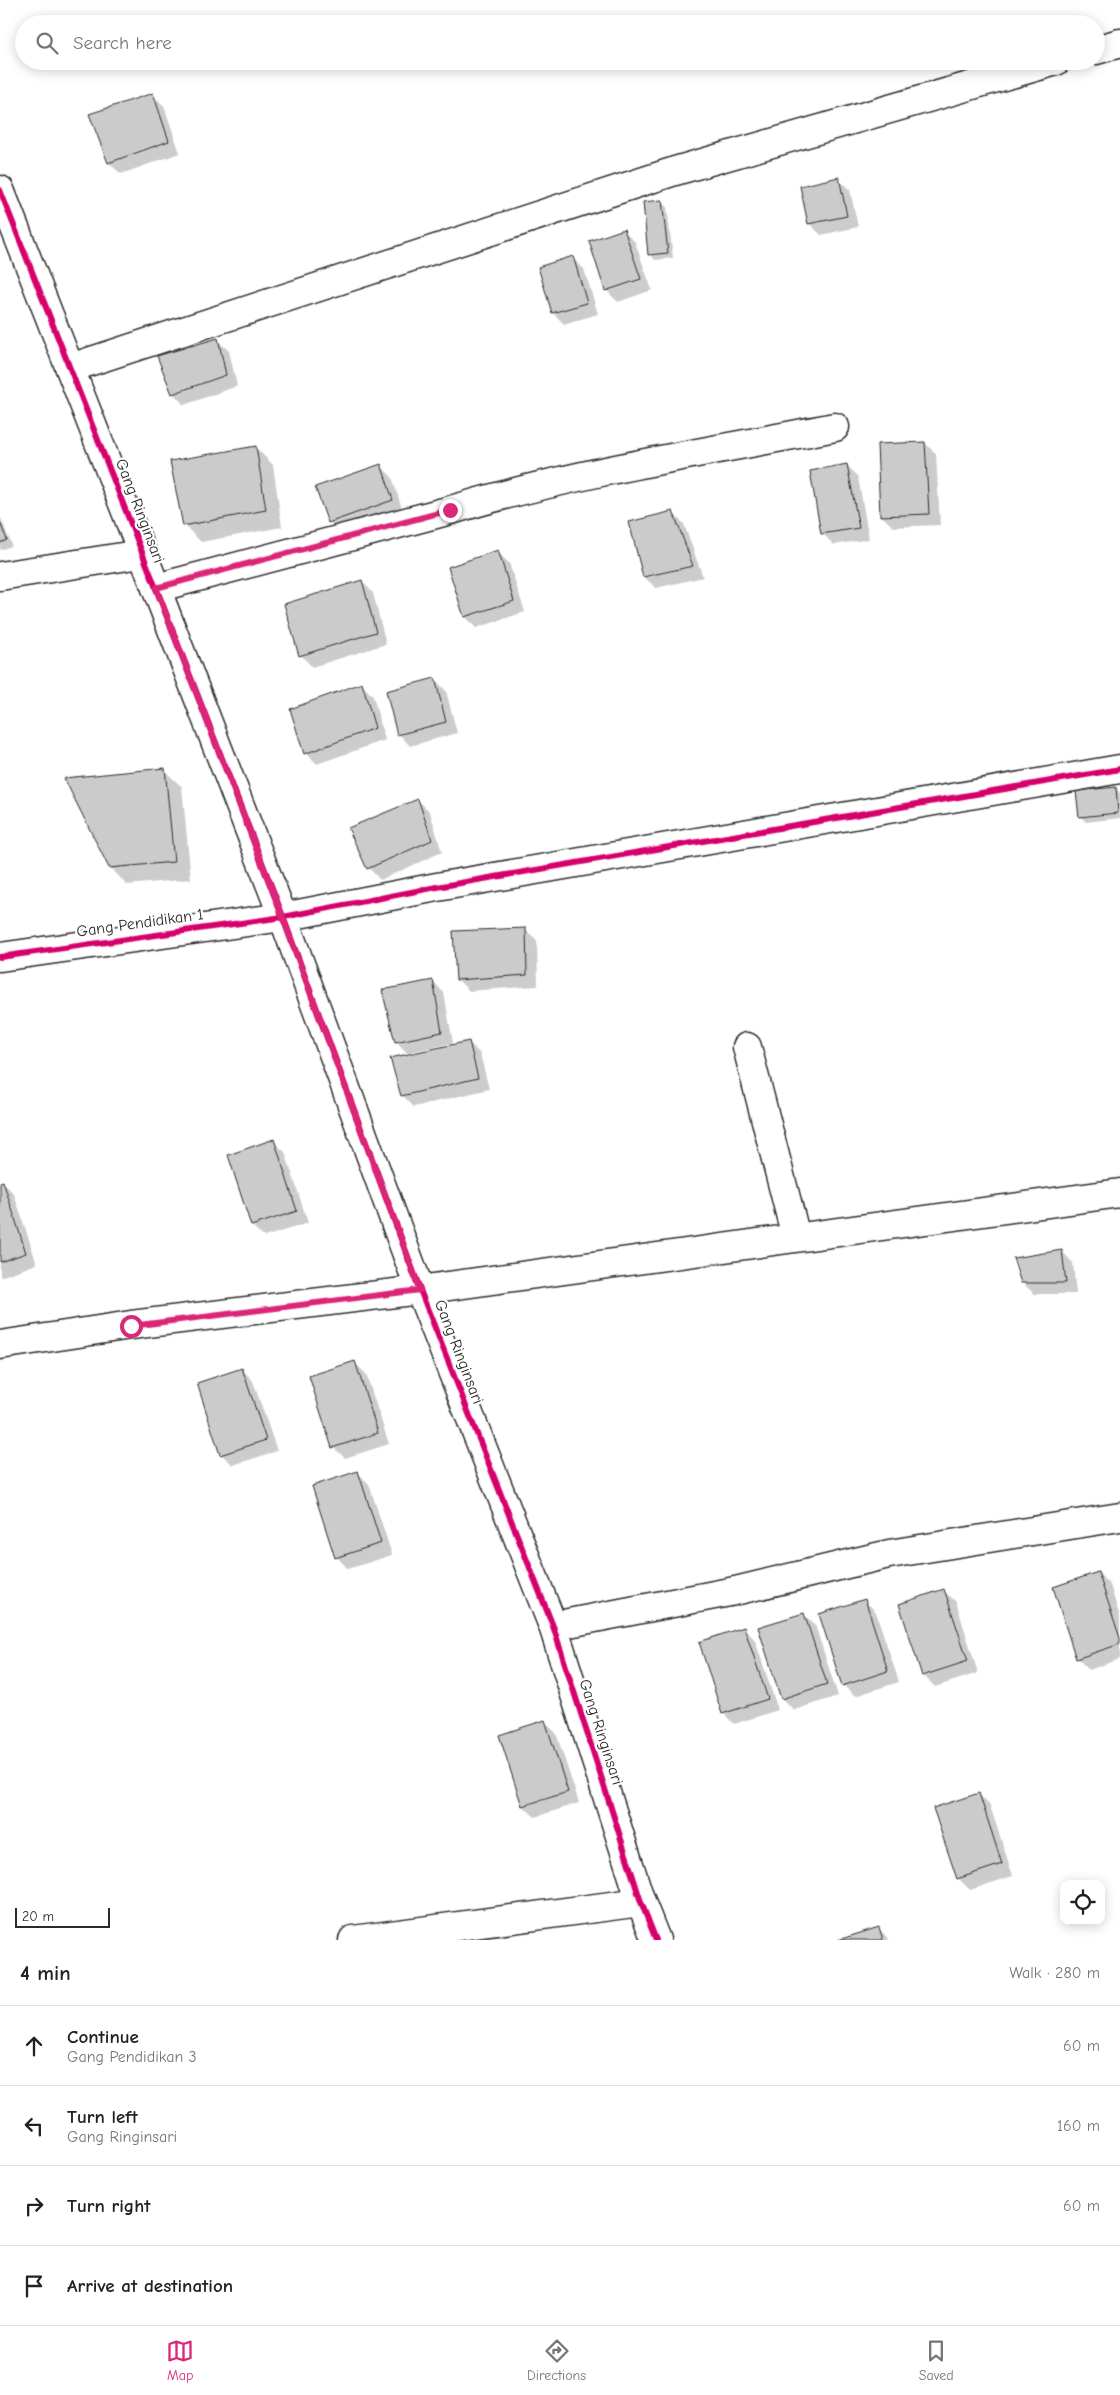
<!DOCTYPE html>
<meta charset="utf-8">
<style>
:root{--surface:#fff;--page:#f6f6f6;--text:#222;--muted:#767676;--line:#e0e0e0;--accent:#db2777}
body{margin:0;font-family:"Comic Neue",sans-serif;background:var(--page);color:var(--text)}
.controls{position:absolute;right:15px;bottom:15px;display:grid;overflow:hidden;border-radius:10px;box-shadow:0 2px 12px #0003}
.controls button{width:45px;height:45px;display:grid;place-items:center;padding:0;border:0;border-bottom:1px solid var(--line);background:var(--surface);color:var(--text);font:25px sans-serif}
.scale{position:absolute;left:15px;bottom:12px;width:95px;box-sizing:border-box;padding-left:5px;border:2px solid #2b2b2b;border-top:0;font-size:14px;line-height:18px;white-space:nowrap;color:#2b2b2b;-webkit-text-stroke:4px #fff;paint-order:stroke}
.stop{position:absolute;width:15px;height:15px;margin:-11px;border:4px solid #db2777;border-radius:50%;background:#fff}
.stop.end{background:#db2777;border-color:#fff;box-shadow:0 1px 5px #0008}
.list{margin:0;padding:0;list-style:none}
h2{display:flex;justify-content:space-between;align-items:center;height:65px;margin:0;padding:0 20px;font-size:21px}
h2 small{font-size:16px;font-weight:400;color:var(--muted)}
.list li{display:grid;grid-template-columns:32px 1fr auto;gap:15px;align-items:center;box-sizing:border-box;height:80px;padding:0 20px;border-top:1px solid var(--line)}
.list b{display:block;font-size:19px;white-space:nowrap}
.list p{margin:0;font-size:16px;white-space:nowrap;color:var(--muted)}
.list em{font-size:16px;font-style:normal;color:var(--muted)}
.icon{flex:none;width:28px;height:28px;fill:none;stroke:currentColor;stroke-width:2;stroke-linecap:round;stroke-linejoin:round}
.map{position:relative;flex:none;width:1120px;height:1940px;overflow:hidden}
.search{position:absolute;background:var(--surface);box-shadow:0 2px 12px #0003;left:15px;right:15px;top:15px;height:55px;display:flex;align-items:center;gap:12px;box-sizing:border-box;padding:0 18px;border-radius:28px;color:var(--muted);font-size:19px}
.sheet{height:385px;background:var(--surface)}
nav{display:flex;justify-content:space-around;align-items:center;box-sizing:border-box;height:70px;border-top:1px solid var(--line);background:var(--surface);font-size:14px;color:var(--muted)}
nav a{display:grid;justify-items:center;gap:2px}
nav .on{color:var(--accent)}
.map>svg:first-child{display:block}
</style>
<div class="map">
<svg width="1120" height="1940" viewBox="0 0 1120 1940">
<rect width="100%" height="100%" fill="#fff"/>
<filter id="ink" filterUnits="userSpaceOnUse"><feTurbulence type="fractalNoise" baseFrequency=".02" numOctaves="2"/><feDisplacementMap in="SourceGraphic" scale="10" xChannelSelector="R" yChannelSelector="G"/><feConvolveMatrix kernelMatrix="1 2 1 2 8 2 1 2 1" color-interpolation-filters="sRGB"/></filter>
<g filter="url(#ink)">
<g fill="#0003">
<path d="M 153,95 L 164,106 L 180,153 L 121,174 L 109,163 L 90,114 Z"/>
<path d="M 838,179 L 850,190 L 858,227 L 821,235 L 809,223 Z"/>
<path d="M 662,201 L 667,207 L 673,258 L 655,260 L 650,254 Z"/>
<path d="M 624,231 L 635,242 L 652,290 L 618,302 L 606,290 Z"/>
<path d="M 572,258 L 584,269 L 598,314 L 564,324 L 553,313 Z"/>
<path d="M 217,340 L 229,351 L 237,386 L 184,405 L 173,393 Z"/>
<path d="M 925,443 L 936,454 L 940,525 L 893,527 L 881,515 Z"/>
<path d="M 256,448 L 273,465 L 282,527 L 201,542 L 184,525 Z"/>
<path d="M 847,465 L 858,477 L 869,539 L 834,545 L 823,534 Z"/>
<path d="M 381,466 L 392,477 L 403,512 L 341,534 L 330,522 Z"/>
<path d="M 673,513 L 684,524 L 703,577 L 656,588 L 644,577 L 630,523 Z"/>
<path d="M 0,516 L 12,546 L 0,550 Z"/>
<path d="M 497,552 L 509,563 L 525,612 L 476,628 L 465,617 Z"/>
<path d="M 362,581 L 373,593 L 386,644 L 312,667 L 301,655 Z"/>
<path d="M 435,679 L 446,691 L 457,733 L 410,746 L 399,734 Z"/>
<path d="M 361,684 L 373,696 L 385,740 L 317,764 L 306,753 Z"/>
<path d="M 164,770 L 182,787 L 191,879 L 127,885 L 110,867 Z"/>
<path d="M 1116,788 L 1120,793 L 1120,818 L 1086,822 L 1080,816 Z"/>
<path d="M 418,800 L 430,812 L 442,852 L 380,880 L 369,868 Z"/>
<path d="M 525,930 L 537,941 L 538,986 L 469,991 L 457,979 Z"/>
<path d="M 433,981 L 444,993 L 453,1043 L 407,1053 L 396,1041 Z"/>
<path d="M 469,1042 L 480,1054 L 489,1089 L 414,1107 L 402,1095 Z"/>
<path d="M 273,1141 L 285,1152 L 308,1223 L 264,1237 L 252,1226 Z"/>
<path d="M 3,1182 L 14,1194 L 37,1264 L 0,1277 L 0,1183 Z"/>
<path d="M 1062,1251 L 1073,1263 L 1076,1294 L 1034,1294 L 1022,1282 Z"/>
<path d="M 354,1362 L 366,1374 L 389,1444 L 345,1458 L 333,1447 Z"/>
<path d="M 242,1369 L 253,1381 L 277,1451 L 233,1465 L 221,1454 Z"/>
<path d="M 358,1473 L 369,1484 L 392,1555 L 348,1569 L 337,1557 Z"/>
<path d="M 1098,1573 L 1110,1585 L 1120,1617 L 1120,1659 L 1089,1670 L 1077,1658 Z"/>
<path d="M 944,1591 L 956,1602 L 978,1673 L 935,1687 L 923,1675 Z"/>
<path d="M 864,1600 L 876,1612 L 899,1682 L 855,1696 L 843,1685 Z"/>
<path d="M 803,1614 L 815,1625 L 838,1696 L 794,1710 L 782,1699 L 759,1628 Z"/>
<path d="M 744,1628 L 755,1640 L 778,1710 L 734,1724 L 723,1713 Z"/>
<path d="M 544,1721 L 556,1733 L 579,1803 L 535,1817 L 523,1806 L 500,1736 Z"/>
<path d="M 979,1794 L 990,1806 L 1013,1876 L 970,1890 L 958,1878 Z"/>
<path d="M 878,1928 L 890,1940 L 842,1940 Z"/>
</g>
<g fill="#cbcbcb" stroke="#2b2b2b">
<path d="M 153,93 L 169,141 L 108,163 L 89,114 Z"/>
<path d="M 839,177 L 847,216 L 808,224 L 800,186 Z"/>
<path d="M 662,200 L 668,253 L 648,255 L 643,202 Z"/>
<path d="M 624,229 L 641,279 L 605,291 L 589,241 Z"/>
<path d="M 573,256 L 587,303 L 552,313 L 538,267 Z"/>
<path d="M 218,338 L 226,375 L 172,394 L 157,356 Z"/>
<path d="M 925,442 L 929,514 L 880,516 L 877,444 Z"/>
<path d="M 256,446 L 266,510 L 183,526 L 170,461 Z"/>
<path d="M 381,464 L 393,500 L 328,523 L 315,487 Z"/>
<path d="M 847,464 L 859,528 L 821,534 L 810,471 Z"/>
<path d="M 673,511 L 693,566 L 643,577 L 629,522 Z"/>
<path d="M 0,522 L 7,540 L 0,543 Z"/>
<path d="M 498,550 L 514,601 L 464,617 L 448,567 Z"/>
<path d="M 362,580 L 376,632 L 299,656 L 284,604 Z"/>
<path d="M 435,678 L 446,722 L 397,735 L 386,691 Z"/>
<path d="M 362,683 L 375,728 L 304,754 L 290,709 Z"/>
<path d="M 165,768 L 174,862 L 109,868 L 64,778 Z"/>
<path d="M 1116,787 L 1118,813 L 1079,817 L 1076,791 Z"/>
<path d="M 418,799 L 432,840 L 367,869 L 348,828 Z"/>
<path d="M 526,928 L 527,975 L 456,980 L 453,931 Z"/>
<path d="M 433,980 L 442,1032 L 395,1042 L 382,990 Z"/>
<path d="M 469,1041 L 478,1078 L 401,1096 L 390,1058 Z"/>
<path d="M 274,1139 L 297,1211 L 251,1226 L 228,1155 Z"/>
<path d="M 3,1181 L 26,1253 L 0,1262 L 0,1182 Z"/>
<path d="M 1062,1250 L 1066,1283 L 1021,1283 L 1013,1258 Z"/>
<path d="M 355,1361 L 378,1433 L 332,1448 L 309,1376 Z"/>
<path d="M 242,1368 L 266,1440 L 220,1455 L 197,1383 Z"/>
<path d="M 358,1471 L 381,1543 L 335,1558 L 312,1486 Z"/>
<path d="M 1098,1572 L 1120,1638 L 1120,1644 L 1076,1659 L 1053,1587 Z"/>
<path d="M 944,1589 L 968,1661 L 922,1676 L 899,1604 Z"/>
<path d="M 865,1599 L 888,1671 L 842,1686 L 819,1614 Z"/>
<path d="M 804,1613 L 827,1684 L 781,1699 L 758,1627 Z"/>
<path d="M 744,1627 L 768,1699 L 722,1714 L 699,1642 Z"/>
<path d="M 545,1720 L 568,1792 L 522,1806 L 499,1735 Z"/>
<path d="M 979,1793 L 1002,1864 L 957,1879 L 933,1808 Z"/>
<path d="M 879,1927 L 883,1940 L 838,1940 Z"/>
</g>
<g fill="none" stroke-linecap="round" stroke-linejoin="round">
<defs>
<g id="street">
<path d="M 1096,50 L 1120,43"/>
<path d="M 0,190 L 156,588 L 283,917 L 420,1290 L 553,1626 L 641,1902 L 656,1940"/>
<path d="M 70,368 L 675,171 L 1056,61"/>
<path d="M 0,576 L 141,554"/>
<path d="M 156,588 L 451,510 C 576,472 706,452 835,427"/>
<path d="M 0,957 L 283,917 L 437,887 L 1120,769"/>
<path d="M 747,1047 L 796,1237"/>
<path d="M 0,1345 L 131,1325 L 420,1290 L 1120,1193"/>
<path d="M 553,1626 L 735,1591 L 889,1554 L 1120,1517"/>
<path d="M 353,1940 L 641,1902"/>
</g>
</defs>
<use href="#street" stroke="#2b2b2b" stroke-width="31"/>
<use href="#street" stroke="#fff" stroke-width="28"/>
<defs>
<g id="cycleway">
<path d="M 0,190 L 156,588 L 283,917 L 420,1290 L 553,1626 L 641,1902 L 656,1940"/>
<path d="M 0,957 L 283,917 L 437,887 L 1120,769"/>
</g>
</defs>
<use href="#cycleway" stroke="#fff" stroke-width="9"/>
<use href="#cycleway" stroke="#d6006c" stroke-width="6"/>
</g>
</g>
<g fill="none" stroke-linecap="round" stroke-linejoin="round" filter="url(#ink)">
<path stroke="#db2777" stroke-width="6" d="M 131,1326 L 420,1290 L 283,918 L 156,588 L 450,510"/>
</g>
<g text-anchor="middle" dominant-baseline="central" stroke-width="4.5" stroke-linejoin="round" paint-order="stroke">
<g font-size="16" fill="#2b2b2b" stroke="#fff">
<text transform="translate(140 511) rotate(69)">Gang Ringinsari</text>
<text transform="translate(140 923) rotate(-8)">Gang Pendidikan 1</text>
<text transform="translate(459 1352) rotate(69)">Gang Ringinsari</text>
<text transform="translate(601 1732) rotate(72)">Gang Ringinsari</text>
</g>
</g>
</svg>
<div class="controls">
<button><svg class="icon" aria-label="locate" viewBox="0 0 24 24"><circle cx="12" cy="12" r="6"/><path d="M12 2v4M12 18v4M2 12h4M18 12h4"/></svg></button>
</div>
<div class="scale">20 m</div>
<div class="stop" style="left:131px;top:1326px"></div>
<div class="stop end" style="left:450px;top:510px"></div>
<div class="search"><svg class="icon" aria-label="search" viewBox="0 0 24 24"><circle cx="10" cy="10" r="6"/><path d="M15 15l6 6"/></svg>Search here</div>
</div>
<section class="sheet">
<h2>4 min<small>Walk · 280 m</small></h2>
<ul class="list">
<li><svg class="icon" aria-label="ahead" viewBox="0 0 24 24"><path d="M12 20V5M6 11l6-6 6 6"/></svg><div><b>Continue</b><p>Gang Pendidikan 3</p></div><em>60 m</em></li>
<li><svg class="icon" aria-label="left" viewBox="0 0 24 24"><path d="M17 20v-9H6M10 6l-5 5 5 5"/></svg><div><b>Turn left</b><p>Gang Ringinsari</p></div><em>160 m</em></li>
<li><svg class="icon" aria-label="right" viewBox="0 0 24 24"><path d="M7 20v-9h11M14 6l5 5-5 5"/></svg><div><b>Turn right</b></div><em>60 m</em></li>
<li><svg class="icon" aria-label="arrive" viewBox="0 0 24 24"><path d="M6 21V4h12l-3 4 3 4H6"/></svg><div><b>Arrive at destination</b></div></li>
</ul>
</section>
<nav>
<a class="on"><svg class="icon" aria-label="map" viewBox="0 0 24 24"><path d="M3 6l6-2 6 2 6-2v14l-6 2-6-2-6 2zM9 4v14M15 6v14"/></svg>Map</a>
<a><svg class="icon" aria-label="directions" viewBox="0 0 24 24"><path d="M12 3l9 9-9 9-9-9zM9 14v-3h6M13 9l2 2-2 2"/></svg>Directions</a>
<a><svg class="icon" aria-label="saved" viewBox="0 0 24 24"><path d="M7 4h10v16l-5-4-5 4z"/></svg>Saved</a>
</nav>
